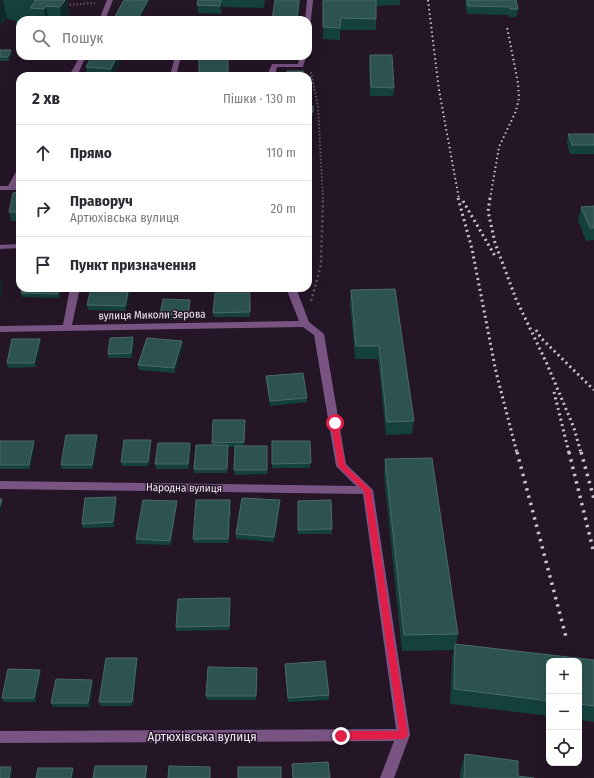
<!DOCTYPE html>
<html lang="uk">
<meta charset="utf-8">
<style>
:root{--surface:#fff;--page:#f2f2f3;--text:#2b2b33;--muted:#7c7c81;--line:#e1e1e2}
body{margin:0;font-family:"Fira Sans Condensed",sans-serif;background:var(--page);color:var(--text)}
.controls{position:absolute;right:12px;bottom:12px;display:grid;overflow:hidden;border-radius:8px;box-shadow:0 4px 16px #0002}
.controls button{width:36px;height:36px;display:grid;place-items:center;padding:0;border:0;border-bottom:1px solid var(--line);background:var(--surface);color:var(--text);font:20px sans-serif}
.stop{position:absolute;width:12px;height:12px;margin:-9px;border:3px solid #e11d48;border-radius:50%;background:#fff}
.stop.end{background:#e11d48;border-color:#fff;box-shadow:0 1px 4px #0008}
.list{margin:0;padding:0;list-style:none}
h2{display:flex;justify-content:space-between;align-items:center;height:52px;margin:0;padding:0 16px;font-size:17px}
h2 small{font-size:13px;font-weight:400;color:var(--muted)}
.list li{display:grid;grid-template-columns:26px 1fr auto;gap:12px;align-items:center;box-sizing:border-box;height:56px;padding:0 16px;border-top:1px solid var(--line)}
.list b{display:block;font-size:15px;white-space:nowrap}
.list p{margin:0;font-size:13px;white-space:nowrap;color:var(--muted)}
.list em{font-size:13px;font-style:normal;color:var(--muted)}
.icon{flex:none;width:22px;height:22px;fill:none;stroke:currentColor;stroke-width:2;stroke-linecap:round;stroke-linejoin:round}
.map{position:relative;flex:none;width:594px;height:778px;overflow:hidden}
.search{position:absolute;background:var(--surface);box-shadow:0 4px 16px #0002;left:16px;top:16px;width:296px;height:44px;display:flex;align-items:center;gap:10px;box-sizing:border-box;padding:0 14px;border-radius:12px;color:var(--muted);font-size:15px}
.panel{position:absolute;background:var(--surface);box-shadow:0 4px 16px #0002;left:16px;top:72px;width:296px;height:220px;border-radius:12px}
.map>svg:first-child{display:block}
</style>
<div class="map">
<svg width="594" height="778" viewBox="0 0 594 778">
<rect width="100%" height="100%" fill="#241527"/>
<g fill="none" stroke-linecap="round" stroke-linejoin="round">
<g stroke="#625565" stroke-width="2" stroke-dasharray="1.5 2" stroke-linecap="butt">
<path d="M 66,5 L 95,3"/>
<path d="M 311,72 L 318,107 L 323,199"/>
</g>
<path stroke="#625565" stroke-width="2.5" stroke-dasharray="2 3" stroke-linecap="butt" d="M 311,301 L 321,265 L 323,198"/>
<g fill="#795482" fill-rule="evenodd">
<path d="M 175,56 L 181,56 L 176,76 L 170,76 Z"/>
<path d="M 20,244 L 20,248 L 0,249 L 0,245 Z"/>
</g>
<g fill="#795482" fill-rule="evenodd">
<path d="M 107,0 L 113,0 L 105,20 L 99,20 Z"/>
<path d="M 307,0 L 313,0 L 311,20 L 308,22 L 308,20 L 305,20 Z"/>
<path d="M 80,56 L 86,56 L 77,76 L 69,76 Z"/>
<path d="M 300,56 L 306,56 L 303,67 L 277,67 L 275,76 L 267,76 L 272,64 L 298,64 Z"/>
<path d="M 17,170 L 20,170 L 20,179 L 16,186 L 20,186 L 20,190 L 0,190 L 0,186 L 8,186 Z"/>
<path d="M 70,288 L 80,288 L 72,325 L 299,321 L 286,288 L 296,288 L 309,322 L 324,334 L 346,464 L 373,490 L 410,735 L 394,778 L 380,778 L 394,741 L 0,743 L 0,731 L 396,729 L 363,494 L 0,489 L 0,481 L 356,486 L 336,466 L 314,335 L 303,327 L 0,332 L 0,326 L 63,325 Z"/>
</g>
<g stroke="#cdc2d0" stroke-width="2" stroke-dasharray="1.5 3" stroke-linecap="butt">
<path d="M 428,0 L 439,90 L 459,199"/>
<path d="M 490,199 L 499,147 L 516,111 L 519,98 L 518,83 L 507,27"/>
</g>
<g stroke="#cdc2d0" stroke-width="3" stroke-dasharray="2 3.5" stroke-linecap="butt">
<path d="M 458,198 L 472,249 L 496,372 L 517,453"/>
<path d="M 490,198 L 488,211 L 495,243 L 516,299 L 547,364 L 574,428 L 581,453"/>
<path d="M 463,201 L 495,256"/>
<path d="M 536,330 L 541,338 L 594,390"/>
<path d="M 554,392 L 569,453"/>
</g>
<g stroke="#cdc2d0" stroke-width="3.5" stroke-dasharray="2.5 5" stroke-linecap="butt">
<path d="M 517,452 L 566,637"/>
<path d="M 569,452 L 594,553"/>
<path d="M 581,452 L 594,499"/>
</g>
</g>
<g fill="#14413c">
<path d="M 0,0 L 67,0 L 70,20 L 20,20 L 20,24 L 16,24 L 15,20 L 7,19 Z"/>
<path d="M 198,0 L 265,0 L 264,8 L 222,7 L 221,14 L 198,13 L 197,5 Z"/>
<path d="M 323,0 L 400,0 L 400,5 L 376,6 L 376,30 L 340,30 L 340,40 L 323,39 Z"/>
<path d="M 466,0 L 516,0 L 518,9 L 516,17 L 509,17 L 508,15 L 467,14 L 465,2 Z"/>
<path d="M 0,50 L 12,54 L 9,61 L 0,61 Z"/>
<path d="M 370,55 L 394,88 L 393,96 L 370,96 L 369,63 Z"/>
<path d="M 123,56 L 113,76 L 87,75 L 86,67 Z"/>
<path d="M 271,56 L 296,56 L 296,58 L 271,57 Z"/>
<path d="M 308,77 L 311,77 L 310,104 L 308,104 Z"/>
<path d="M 313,106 L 313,116 L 308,116 L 308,107 Z"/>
<path d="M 568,134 L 594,134 L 594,154 L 570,154 L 567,143 Z"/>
<path d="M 308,140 L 311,222 L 311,226 L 308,227 Z"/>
<path d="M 20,192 L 20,221 L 11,221 L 9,212 Z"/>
<path d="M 594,206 L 594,240 L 586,241 L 578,220 L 581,207 Z"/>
<path d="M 22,288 L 62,288 L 59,298 L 22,297 L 21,293 Z"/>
<path d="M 91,288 L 131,288 L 126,311 L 88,310 L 87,305 Z"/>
<path d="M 395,289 L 414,421 L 412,434 L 386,435 L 378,359 L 355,359 L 350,303 L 351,290 Z"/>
<path d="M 250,297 L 250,317 L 214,317 L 213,313 Z"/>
<path d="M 190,305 L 188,320 L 161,319 L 160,314 Z"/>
<path d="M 40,339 L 41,343 L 36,367 L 8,368 L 7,363 Z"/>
<path d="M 182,341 L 183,346 L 175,373 L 139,370 L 138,365 Z"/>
<path d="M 134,342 L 132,358 L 108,358 L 108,354 Z"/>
<path d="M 266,376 L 307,398 L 307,402 L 270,406 Z"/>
<path d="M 245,424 L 244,446 L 267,446 L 267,474 L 234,475 L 235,447 L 228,447 L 227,473 L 194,473 L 194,469 L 212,445 L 212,443 Z"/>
<path d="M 97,435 L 98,440 L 93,469 L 62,469 L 61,465 Z"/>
<path d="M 151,440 L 151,444 L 149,466 L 122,466 L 121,462 Z"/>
<path d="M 0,441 L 35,446 L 30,469 L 0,469 Z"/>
<rect x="272" y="441" width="38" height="27"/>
<path d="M 190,443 L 191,448 L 189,469 L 156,469 L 155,464 Z"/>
<path d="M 385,459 L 458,634 L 456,644 L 594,660 L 594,722 L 579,720 L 579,661 L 549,661 L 549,716 L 450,704 L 452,659 L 454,650 L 402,651 L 384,475 Z"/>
<path d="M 177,501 L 177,505 L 171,545 L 136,544 L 136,539 Z"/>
<path d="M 298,501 L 332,529 L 332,534 L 298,534 Z"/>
<path d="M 117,502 L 114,527 L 83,528 L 82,524 Z"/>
<path d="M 231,505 L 229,543 L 194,543 L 193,539 Z"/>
<path d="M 280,505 L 274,542 L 236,539 L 236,534 Z"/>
<path d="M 230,598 L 230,630 L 176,631 L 176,627 Z"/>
<path d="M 138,662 L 133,706 L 101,706 L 99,702 Z"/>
<path d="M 285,668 L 329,695 L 329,700 L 288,702 Z"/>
<path d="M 257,672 L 256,700 L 207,700 L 206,696 Z"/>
<path d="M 41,674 L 36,702 L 4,702 L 2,698 Z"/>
<path d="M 93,684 L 90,707 L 53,707 L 51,703 Z"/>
<path d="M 465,754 L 518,776 L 534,778 L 460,778 L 460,773 Z"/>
</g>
<g fill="#10282b">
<path d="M 0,0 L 3,0 L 7,19 L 0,27 Z"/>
<path d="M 65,0 L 67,0 L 70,20 L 62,20 L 60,7 Z"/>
<path d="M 148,0 L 149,3 L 140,20 L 137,20 Z"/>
<path d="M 222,0 L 222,7 L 221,14 L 220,6 Z"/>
<path d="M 299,0 L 301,0 L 299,20 L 297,20 Z"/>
<path d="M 46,6 L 49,20 L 46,20 L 44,9 Z"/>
<path d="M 11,50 L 12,54 L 9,61 L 8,57 Z"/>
<path d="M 117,56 L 123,56 L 113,76 L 112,76 L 111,69 Z"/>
<path d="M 0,277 L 3,286 L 0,303 Z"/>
<path d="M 60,288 L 62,288 L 59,298 L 58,294 Z"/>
<path d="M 129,288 L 131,288 L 126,311 L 125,306 Z"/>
<path d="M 190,300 L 190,305 L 188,320 L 188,315 Z"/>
<path d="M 133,337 L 134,342 L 132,358 L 131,353 Z"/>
<path d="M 40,339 L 41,343 L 36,367 L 34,363 Z"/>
<path d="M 182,341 L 183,346 L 175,373 L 174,368 Z"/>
<path d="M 97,435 L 98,440 L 93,469 L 92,465 Z"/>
<path d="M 151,440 L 151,444 L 149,466 L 148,462 Z"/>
<path d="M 34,441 L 35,446 L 30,469 L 29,465 Z"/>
<path d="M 190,443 L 191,448 L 189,469 L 188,464 Z"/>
<path d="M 116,497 L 117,502 L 114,527 L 113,522 Z"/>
<path d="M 2,499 L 3,503 L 0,517 L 0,506 Z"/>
<path d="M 230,500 L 231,505 L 229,543 L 228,539 Z"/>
<path d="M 280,500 L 280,505 L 274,542 L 274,537 Z"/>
<path d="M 177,501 L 177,505 L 171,545 L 170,541 Z"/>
<path d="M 230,598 L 231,602 L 230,630 L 229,626 Z"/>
<path d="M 137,658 L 138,662 L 133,706 L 132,702 Z"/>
<path d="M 40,670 L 41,674 L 36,702 L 34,698 Z"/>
<path d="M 92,680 L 93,684 L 90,707 L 88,703 Z"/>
<path d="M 147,766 L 147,778 L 145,778 Z"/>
<path d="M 11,767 L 13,771 L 12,778 L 9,778 Z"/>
<path d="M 73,768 L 74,772 L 73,778 L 71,778 Z"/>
</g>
<g fill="#2c5350" stroke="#4b6a6a">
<path d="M 34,0 L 65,0 L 60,7 L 46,6 L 44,9 L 30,8 L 36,0 Z"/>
<path d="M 124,0 L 148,0 L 137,20 L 113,20 Z"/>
<path d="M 198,0 L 221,0 L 220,6 L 197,5 Z"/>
<path d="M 275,0 L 299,0 L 297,20 L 272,20 Z"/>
<path d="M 323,0 L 376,0 L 376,19 L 341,18 L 340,28 L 323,27 Z"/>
<path d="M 467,0 L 516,0 L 518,9 L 510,9 L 510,7 L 468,6 Z"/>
<path d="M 0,50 L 11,50 L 8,57 L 0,57 Z"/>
<path d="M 370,55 L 392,55 L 394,88 L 371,87 Z"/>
<path d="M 92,56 L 117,56 L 111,69 L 86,67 Z"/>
<rect x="199" y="56" width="29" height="20"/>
<path d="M 287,71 L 303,71 L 303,76 L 286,76 Z"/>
<path d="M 308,77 L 311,77 L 310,100 L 308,100 Z"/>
<path d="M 313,106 L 313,112 L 308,112 L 308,107 Z"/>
<path d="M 568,134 L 594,134 L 594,145 L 572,145 Z"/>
<path d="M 308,140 L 311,222 L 308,222 Z"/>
<path d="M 20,192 L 20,212 L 9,212 L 13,193 Z"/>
<path d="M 594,206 L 594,228 L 590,228 L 581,207 Z"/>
<path d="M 22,288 L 60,288 L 58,294 L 21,293 Z"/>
<path d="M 91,288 L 129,288 L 125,306 L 87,305 Z"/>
<path d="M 395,289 L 414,421 L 387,422 L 379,346 L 356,346 L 351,290 Z"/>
<path d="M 215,293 L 250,293 L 250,312 L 213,313 Z"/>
<path d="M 163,299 L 190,300 L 188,315 L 160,314 Z"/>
<path d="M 133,337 L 131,353 L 108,354 L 110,338 Z"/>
<path d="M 147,338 L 182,341 L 174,368 L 138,365 Z"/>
<path d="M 12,339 L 40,339 L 34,363 L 7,363 Z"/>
<path d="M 303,373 L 307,398 L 270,401 L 266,376 Z"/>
<path d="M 213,420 L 245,420 L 244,442 L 212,443 Z"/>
<path d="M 66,435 L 97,435 L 92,465 L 61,465 Z"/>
<path d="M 124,440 L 151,440 L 148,462 L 121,462 Z"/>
<path d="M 0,441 L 34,441 L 29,465 L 0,465 Z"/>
<path d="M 272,441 L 310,441 L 311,463 L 272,464 Z"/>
<path d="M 158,443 L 190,443 L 188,464 L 155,464 Z"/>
<path d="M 196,445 L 228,445 L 227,469 L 194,469 Z"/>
<path d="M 235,446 L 267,446 L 267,470 L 234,470 Z"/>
<path d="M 432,458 L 458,634 L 404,635 L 385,459 Z"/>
<path d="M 116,497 L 113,522 L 82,524 L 85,498 Z"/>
<path d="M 242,498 L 280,500 L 274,537 L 236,534 Z"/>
<path d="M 0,499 L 2,499 L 0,506 Z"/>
<path d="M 143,500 L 177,501 L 170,541 L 136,539 Z"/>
<path d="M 196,500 L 230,500 L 228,539 L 193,539 Z"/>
<path d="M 331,500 L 332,529 L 298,530 L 298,501 Z"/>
<path d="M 230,598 L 229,626 L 176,627 L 178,599 Z"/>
<path d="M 455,644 L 594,660 L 594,706 L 579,704 L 579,661 L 549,661 L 549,701 L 454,689 Z"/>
<path d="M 106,658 L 137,658 L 132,702 L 99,702 Z"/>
<path d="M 325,661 L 329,695 L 288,698 L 285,664 Z"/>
<path d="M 208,667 L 257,668 L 256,696 L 206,696 Z"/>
<path d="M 8,669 L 40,670 L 34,698 L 2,698 Z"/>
<path d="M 56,679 L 92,680 L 88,703 L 51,703 Z"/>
<path d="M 465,754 L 518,761 L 518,776 L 534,778 L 464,778 Z"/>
<path d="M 328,762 L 330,778 L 293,778 L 292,764 Z"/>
<path d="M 95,766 L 147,766 L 145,778 L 93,778 Z"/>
<path d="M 169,766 L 210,767 L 210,778 L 168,778 Z"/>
<path d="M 0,767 L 11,767 L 9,778 L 0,778 Z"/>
<rect x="238" y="767" width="43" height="11"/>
<path d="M 38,768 L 73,768 L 71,778 L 36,778 Z"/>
</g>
<path fill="#e11d48" d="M 335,420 L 338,423 L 345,465 L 371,490 L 408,735 L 406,738 L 403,739 L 341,740 L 338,738 L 337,736 L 338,733 L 341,731 L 399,731 L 364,491 L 338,466 L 331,423 Z"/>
<g text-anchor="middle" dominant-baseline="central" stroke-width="3" stroke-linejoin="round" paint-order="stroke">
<g font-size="11" fill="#f2e8f5" stroke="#241527">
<text transform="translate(152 315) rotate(-1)">вулиця Миколи Зерова</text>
<text transform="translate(184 488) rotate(1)">Народна вулиця</text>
</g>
<g font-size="13" fill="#f2e8f5" stroke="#241527">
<text x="202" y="736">Артюхівська вулиця</text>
</g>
</g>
</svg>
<div class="controls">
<button>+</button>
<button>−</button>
<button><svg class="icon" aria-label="locate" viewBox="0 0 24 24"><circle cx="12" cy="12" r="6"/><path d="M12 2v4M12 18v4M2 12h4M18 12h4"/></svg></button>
</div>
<div class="stop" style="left:335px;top:423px"></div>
<div class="stop end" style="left:341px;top:736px"></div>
<div class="search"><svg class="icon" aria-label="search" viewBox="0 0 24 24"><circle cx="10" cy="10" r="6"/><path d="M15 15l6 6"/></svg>Пошук</div>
<section class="panel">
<h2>2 хв<small>Пішки · 130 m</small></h2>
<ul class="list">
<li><svg class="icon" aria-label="ahead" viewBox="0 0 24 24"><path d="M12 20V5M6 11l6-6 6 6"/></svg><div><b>Прямо</b></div><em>110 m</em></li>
<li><svg class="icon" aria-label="right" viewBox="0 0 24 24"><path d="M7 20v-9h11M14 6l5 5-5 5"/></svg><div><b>Праворуч</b><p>Артюхівська вулиця</p></div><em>20 m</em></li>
<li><svg class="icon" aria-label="arrive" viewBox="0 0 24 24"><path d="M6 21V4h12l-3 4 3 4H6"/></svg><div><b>Пункт призначення</b></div></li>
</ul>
</section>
</div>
